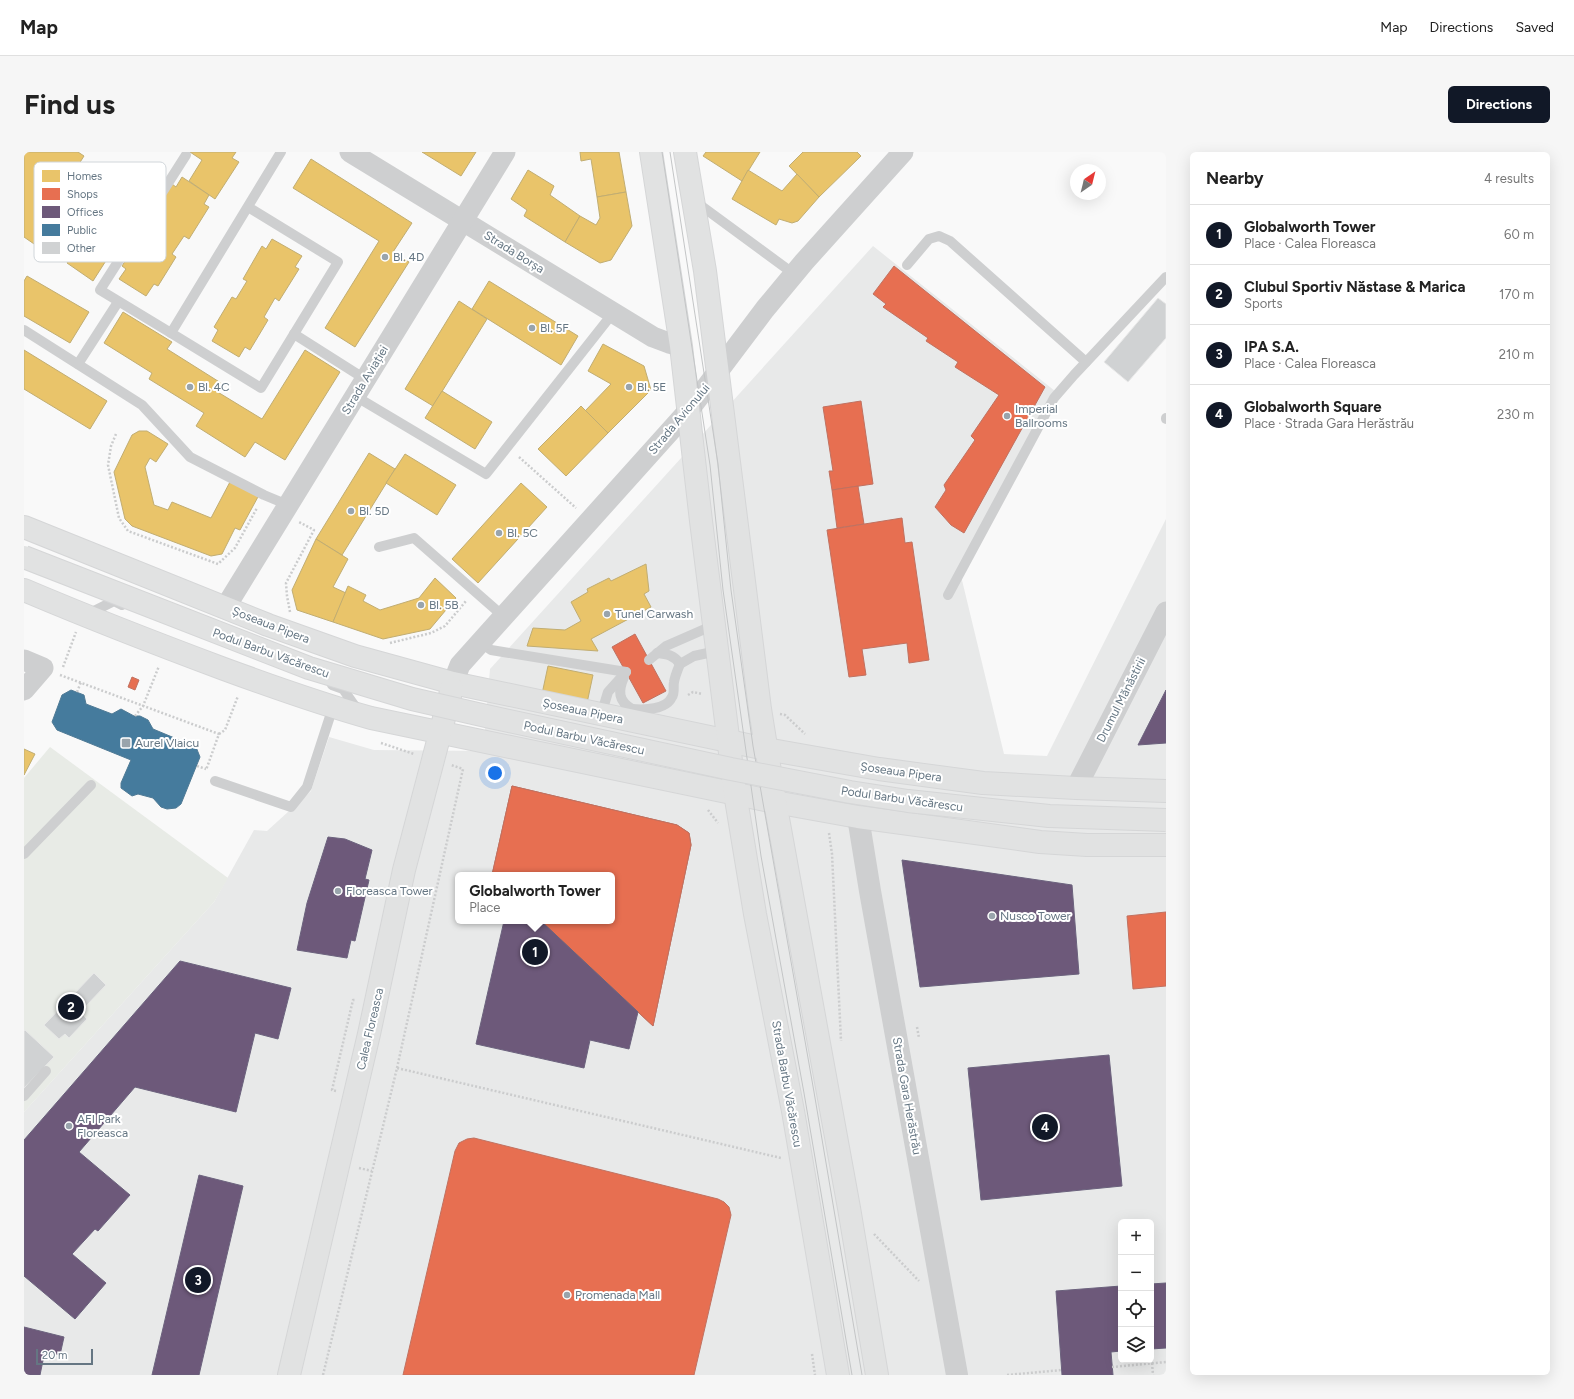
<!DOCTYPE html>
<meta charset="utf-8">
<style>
:root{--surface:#fff;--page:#f6f6f6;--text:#222;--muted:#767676;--line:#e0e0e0;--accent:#111827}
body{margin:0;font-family:Figtree,sans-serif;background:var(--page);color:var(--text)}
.controls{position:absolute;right:12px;bottom:12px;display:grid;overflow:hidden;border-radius:6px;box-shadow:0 4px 16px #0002}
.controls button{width:36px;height:36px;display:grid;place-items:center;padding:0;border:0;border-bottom:1px solid var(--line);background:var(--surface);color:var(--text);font:20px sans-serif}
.compass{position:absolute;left:1046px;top:12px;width:36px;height:36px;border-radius:50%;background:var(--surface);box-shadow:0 4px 16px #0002;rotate:35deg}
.scale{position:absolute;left:12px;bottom:10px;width:57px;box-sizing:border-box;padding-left:4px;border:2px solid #657683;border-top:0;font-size:11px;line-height:14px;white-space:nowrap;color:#657683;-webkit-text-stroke:3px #fff;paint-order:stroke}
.you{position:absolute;left:471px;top:621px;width:14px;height:14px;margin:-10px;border:3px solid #fff;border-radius:50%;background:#1a73e8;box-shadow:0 0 0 6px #1a73e833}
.badge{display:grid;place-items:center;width:26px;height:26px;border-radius:50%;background:var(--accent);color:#fff;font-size:13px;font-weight:700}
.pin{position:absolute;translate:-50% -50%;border:2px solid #fff;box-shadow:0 1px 4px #0006}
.popup{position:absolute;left:431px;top:720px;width:160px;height:52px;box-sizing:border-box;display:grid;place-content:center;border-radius:6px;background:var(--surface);filter:drop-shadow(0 1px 3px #0005);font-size:13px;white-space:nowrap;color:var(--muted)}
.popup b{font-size:15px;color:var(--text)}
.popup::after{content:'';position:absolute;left:50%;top:100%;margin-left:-8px;border:8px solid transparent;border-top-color:var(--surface)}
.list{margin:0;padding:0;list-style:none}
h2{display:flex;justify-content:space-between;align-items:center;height:52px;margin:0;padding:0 16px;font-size:17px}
h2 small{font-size:13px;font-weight:400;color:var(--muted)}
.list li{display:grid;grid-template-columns:26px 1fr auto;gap:12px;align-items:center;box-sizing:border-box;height:60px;padding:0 16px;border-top:1px solid var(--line)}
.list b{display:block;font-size:15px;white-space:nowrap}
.list p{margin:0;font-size:13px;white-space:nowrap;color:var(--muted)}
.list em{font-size:13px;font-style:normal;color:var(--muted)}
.icon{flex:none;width:22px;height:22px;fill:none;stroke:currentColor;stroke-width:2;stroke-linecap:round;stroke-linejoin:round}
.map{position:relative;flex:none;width:1142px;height:1223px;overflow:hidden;border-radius:6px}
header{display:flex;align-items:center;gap:24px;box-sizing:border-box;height:56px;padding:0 20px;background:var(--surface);border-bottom:1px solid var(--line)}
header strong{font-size:19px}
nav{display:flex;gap:22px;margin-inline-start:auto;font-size:14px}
.intro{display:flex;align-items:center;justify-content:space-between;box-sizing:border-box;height:96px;padding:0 24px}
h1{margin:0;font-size:28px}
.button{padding:10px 18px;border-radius:6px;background:var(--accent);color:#fff;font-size:14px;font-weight:700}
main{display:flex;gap:24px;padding:0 24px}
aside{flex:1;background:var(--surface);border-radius:6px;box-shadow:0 4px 16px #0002}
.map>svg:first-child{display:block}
</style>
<header>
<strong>Map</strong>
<nav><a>Map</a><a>Directions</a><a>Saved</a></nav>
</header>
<div class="intro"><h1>Find us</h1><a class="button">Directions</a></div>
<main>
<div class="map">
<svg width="1142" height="1223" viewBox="0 0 1142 1223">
<rect width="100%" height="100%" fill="#f9f9f9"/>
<path fill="#e8e9e9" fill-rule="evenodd" d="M 849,94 L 1036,243 L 937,424 L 980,602 L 1023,604 L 1142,367 L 1142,1223 L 0,1223 L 0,960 L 190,750 L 230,678 L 243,679 L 287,639 L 305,585 L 350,598 L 459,599 L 466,517 ZM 434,723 L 588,723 L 588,769 L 434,769 ZM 1097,1070 L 1127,1070 L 1127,1208 L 1097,1208 Z"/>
<path fill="#e8ebe6" d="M 26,595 L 204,726 L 190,750 L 0,960 L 0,626 Z"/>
<g fill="#e9c46a" stroke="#c1ad72">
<path d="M 0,0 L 54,0 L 60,4 L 41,34 L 48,38 L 62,17 L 81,30 L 78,35 L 97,47 L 79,74 L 85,78 L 80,85 L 92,93 L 69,129 L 43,111 L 54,95 L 25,76 L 13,94 L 0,85 Z"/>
<path d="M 166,0 L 212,0 L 208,6 L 215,10 L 191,47 L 165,29 L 178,8 Z"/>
<path d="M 398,0 L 452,0 L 437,24 Z"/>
<path d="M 556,0 L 595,0 L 602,40 L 573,45 L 567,7 L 557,9 Z"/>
<path d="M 682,0 L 736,0 L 718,29 L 679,4 Z"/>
<path d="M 779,0 L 833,0 L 837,4 L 795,45 L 765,14 Z"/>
<path d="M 287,7 L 388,71 L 369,100 L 385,110 L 331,195 L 301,176 L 355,89 L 269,36 Z"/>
<path d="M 504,18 L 530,34 L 526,43 L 556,64 L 541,90 L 500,64 L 503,58 L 487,47 Z"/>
<path d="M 724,18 L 758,39 L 773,22 L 795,45 L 774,69 L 768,71 L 755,67 L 752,73 L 708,47 Z"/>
<path d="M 158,25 L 185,43 L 180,52 L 185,55 L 165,87 L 160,84 L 148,102 L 152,105 L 134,134 L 130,132 L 122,144 L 95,127 L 102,117 L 98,114 L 118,83 L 122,86 L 133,68 L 127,64 L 148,32 L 152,35 Z"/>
<path d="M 602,40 L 608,74 L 587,108 L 576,111 L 541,90 L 556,64 L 572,73 L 576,66 L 573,45 Z"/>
<path d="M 248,87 L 278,104 L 271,115 L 275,117 L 255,149 L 251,146 L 240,165 L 244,168 L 226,198 L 221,195 L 215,205 L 188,189 L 194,178 L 190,175 L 208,145 L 212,147 L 223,129 L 219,127 L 238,94 L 242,97 Z"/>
<path d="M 3,124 L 65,160 L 46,191 L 0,164 L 0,129 Z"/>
<path d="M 465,129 L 554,184 L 537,213 L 448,157 Z"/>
<path d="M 435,149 L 463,167 L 409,254 L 381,237 Z"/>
<path d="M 99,160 L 148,190 L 143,197 L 197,231 L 192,239 L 238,267 L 281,198 L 316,220 L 261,308 L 231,290 L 221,305 L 172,274 L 180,261 L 125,227 L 128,221 L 80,191 Z"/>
<path d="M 579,192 L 620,214 L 627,238 L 584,281 L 561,259 L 587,232 L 564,219 Z"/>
<path d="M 0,198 L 83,249 L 66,277 L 0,237 Z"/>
<path d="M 418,239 L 468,270 L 451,297 L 401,266 Z"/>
<path d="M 557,254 L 584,281 L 542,324 L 514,297 Z"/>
<path d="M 115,279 L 123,279 L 144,292 L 132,310 L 126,306 L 121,315 L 130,353 L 144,358 L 148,350 L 187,366 L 207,328 L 235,343 L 216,378 L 211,376 L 198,402 L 187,404 L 108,374 L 101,367 L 90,320 L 108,283 Z"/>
<path d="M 345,301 L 371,317 L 318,403 L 292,387 Z"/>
<path d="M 381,302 L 432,333 L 413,363 L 362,331 Z"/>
<path d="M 497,331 L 523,355 L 454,431 L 428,407 Z"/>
<path d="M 292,387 L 324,407 L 309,435 L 322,441 L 309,470 L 273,458 L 268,438 Z"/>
<path d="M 622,412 L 625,439 L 620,442 L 627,455 L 567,487 L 574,499 L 503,494 L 509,476 L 541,478 L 557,469 L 547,450 L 564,440 L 563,437 L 585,426 L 587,429 Z"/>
<path d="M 411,426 L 432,446 L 406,477 L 359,487 L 309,470 L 324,434 L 342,443 L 339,449 L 356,458 L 395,446 Z"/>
<path d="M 524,514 L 569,523 L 563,551 L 518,542 Z"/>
<path d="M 0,597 L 11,602 L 0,623 Z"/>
</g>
<g fill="#e76f51" stroke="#c07160">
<path d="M 870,114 L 1021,235 L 940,381 L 927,373 L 911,355 L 922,338 L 920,333 L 951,288 L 947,284 L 975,243 L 931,215 L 934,210 L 902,189 L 904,186 L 859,155 L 862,152 L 849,142 Z"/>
<path d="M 837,249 L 849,332 L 808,338 L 805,319 L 809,319 L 799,255 Z"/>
<path d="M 834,334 L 840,372 L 813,376 L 808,338 Z"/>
<path d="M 878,366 L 881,391 L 888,390 L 905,508 L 885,511 L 883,491 L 838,497 L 842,523 L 825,525 L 803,378 Z"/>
<path d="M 611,482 L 642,539 L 619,551 L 588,495 Z"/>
<path d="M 108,525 L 115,528 L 111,538 L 104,535 Z"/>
<path d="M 488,634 L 653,673 L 665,681 L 667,693 L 629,874 L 517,769 L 588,769 L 588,723 L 468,723 Z"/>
<path d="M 488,634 L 653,673 L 665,681 L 667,693 L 629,874 L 517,769 L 588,769 L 588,723 L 468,723 Z"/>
<path d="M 1142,760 L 1142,834 L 1109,837 L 1103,764 Z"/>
<path d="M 450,986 L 694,1047 L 700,1050 L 705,1055 L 707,1063 L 670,1223 L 379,1223 L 431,999 L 435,991 L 443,987 Z"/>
</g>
<g fill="#6d597a" stroke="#6b627d">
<path d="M 1142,538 L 1142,591 L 1114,593 Z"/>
<path d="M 304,685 L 321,687 L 348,698 L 341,727 L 345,728 L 331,789 L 327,788 L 323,806 L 273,798 L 283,751 Z"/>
<path d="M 878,708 L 1048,733 L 1055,822 L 896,835 Z"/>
<path d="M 480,769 L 517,769 L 614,860 L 605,897 L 566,888 L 560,916 L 452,892 Z"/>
<path d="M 156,809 L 267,836 L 254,887 L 231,881 L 212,960 L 111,935 L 55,1000 L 106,1043 L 74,1079 L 71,1077 L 48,1102 L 82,1131 L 51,1167 L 0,1124 L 0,988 Z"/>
<path d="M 1085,903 L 1098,1034 L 957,1048 L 944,916 Z"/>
<path d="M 175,1023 L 219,1034 L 175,1223 L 128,1223 Z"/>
<path d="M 1142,1131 L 1142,1196 L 1127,1197 L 1127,1132 Z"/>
<path d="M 1097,1134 L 1097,1199 L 1087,1200 L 1089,1223 L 1038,1223 L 1032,1139 Z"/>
<path d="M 0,1175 L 40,1185 L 36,1203 L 21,1199 L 16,1223 L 0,1223 Z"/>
</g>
<path fill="#457b9d" stroke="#4f7a95" d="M 47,538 L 60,543 L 62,552 L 88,562 L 97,557 L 110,564 L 116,564 L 124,568 L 129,577 L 172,595 L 176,605 L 157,652 L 152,656 L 143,657 L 137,655 L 129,646 L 114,642 L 108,644 L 97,636 L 97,631 L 107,608 L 33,578 L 28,570 L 38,543 Z"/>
<g fill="#d0d2d3" stroke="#e8e8e8">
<path d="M 1134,146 L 1142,152 L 1142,186 L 1104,230 L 1080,210 Z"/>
<path d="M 70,821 L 82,833 L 61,855 L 48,844 Z"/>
<path d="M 48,844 L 63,857 L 58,862 L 63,867 L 45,886 L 41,882 L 35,887 L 20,873 Z"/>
<path d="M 1,878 L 30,905 L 0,936 L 0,879 Z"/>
</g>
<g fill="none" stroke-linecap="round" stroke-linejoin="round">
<defs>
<g id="secondary">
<path d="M 0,375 L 244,473 L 331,504 L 429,531 L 742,597 L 855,617 L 959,631 L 1052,636 L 1142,639"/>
<path d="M 0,438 C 66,466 133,492 200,517 C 249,535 297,552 347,566 L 751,650 L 834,665 L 1016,690 L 1063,693 L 1142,693"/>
<path d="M 265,1223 L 345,882 L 380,718 L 428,536"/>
</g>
<g id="primary">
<path d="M 627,0 L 657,194 L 677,369 L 711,641 L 731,762 L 769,959 L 814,1223"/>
<path d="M 661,0 L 681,119 L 736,557 L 751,650 L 825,1056 L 853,1223"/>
</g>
</defs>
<use href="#secondary" stroke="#d5d6d7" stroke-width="24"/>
<use href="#primary" stroke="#d5d6d7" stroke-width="24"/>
<g stroke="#cbcccd" stroke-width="2.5" stroke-dasharray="2 2" stroke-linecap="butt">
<path d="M 92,282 L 87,294 L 84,313 L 95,366 L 104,379 L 194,412 L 211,396 L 233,356"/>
<path d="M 495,305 L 552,356"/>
<path d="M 266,460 L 263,444 L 262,431 L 290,378 L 275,370"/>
<path d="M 366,491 L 407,481 L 421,474 L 442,449"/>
<path d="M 39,515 L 52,480"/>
<path d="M 36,523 L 195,582 L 182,618"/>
<path d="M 53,540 L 57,530"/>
<path d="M 664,543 L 669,540 L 678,542"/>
<path d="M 756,562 L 761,563 L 781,582"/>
<path d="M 111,564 L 119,554 L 135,514"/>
<path d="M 195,582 L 201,578 L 214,544"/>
<path d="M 357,591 L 390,602"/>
<path d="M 173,614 L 182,617"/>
<path d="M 684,658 L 694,671"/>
<path d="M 805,681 L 808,702 L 817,889"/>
<path d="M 893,875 L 895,886"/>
<path d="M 373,916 L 439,617 L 427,613"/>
<path d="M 312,939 L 308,938 L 329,848 L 331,848"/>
<path d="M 335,1016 L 348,1019"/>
<path d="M 850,1082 L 895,1129"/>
<path d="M 788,1202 L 791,1223"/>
<path d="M 1128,1211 L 1129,1223"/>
<path d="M 1088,1215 L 1142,1210"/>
<path d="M 299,1223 L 373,916 L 757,1006"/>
<path d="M 983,1223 L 1038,1218"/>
</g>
<g stroke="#cecfd0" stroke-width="10">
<path d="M 672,50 L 770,122"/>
<path d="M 224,55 L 314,110 L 237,236 L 147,181 L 257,0"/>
<path d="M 883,113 L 905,87 L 915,84 L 926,89 L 1062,210"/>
<path d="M 0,178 L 118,253 L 166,305 L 240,343 L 264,353"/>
<path d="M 147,181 L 76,138 L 162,3"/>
<path d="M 270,182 L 341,227"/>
<path d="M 54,212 L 94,150"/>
<path d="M 331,244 L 462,322 L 589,161"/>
<path d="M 1142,267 L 1142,266"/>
<path d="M 355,395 L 390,386 L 479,464"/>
<path d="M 924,443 L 1030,246 L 1050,223 L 1142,125"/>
<path d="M 62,463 L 90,449 L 98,453"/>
<path d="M 456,490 L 467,498 L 602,520"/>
<path d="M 633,501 C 643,502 650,503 656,512"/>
<path d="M 625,508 L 642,494 L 690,473"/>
<path d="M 600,525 C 594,539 594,549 608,557"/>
<path d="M 308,533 L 319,537 L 335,560"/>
<path d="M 577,563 L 584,540 L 602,520"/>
<path d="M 600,568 L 602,562 L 608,557 C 620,558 642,558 648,545 C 651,541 649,534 650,530 C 651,524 654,517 656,512 L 670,504 L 693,499"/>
<path d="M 191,629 L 267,655 L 283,635 L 309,555"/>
<path d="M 0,702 L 67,633"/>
<path d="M 0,944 L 22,919"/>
</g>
<g stroke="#cecfd0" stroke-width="21">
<path d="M 326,0 L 629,185 L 645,191 L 657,194"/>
<path d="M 201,456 L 481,0"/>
<path d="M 0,508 L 19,516 L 0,538"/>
<path d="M 429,531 L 436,513 L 665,258 L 741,157 L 780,110 L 879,0"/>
<path d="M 1052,636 L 1142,460"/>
</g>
<path stroke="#cecfd0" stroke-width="22" d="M 834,665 L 846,739 L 933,1223"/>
<use href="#secondary" stroke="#e1e2e2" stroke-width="22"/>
<use href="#primary" stroke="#e1e2e2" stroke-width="22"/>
<g stroke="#c3c5c6" stroke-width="1">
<path d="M 638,0 L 686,313 L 699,438 L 737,704 L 780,941 L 828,1223"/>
<path d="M 646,0 L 694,312 L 707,438 L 729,594 L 790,940 L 838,1223"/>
</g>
<defs>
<path id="secondary-bridge" d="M 0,405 L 285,516 L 388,547 L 462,564 L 707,617 L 826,640 L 884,649 L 1025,664 L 1142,668"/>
</defs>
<use href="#secondary-bridge" stroke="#d5d6d7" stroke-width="24" stroke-linecap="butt"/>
<use href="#secondary-bridge" stroke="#e1e2e2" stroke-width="22"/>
</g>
<g fill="#99a4ac" stroke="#fff" stroke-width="1.5">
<circle cx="361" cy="105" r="4"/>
<circle cx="508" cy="176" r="4"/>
<circle cx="166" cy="235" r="4"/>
<circle cx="605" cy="235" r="4"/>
<circle cx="983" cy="264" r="4"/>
<circle cx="327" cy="359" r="4"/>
<circle cx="475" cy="381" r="4"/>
<circle cx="397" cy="453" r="4"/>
<circle cx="583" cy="462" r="4"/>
<rect x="97" y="586" width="10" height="10" rx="2"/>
<circle cx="314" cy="739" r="4"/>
<circle cx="968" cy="764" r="4"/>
<circle cx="45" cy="974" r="4"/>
<circle cx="543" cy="1143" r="4"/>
</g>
<g text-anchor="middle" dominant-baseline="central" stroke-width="4" stroke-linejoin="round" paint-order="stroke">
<g font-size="12" fill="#657683" stroke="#fff">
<text transform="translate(490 100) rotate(32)">Strada Borșa</text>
<text transform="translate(341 228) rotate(-59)">Strada Aviației</text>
<text transform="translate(655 267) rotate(-50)">Strada Avionului</text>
<text transform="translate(247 473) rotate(21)">Șoseaua Pipera</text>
<text transform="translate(247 501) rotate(20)">Podul Barbu Văcărescu</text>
<text transform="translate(1097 548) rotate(-63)">Drumul Mănăstirii</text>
<text transform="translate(559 559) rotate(12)">Șoseaua Pipera</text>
<text transform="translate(560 586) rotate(12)">Podul Barbu Văcărescu</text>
<text transform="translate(877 620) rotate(8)">Șoseaua Pipera</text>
<text transform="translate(878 647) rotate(8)">Podul Barbu Văcărescu</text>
<text transform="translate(346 877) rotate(-77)">Calea Floreasca</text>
<text transform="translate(763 932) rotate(80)">Strada Barbu Văcărescu</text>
<text transform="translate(883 944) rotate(80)">Strada Gara Herăstrău</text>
</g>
<g font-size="12" fill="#657683" stroke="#fff" text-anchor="start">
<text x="369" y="105">Bl. 4D</text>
<text x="516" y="176">Bl. 5F</text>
<text x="174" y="235">Bl. 4C</text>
<text x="613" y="235">Bl. 5E</text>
<text x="991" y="257">Imperial<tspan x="991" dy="14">Ballrooms</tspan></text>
<text x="335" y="359">Bl. 5D</text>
<text x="483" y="381">Bl. 5C</text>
<text x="405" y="453">Bl. 5B</text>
<text x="591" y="462">Tunel Carwash</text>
<text x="111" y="591">Aurel Vlaicu</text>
<text x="322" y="739">Floreasca Tower</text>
<text x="976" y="764">Nusco Tower</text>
<text x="53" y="967">AFI Park<tspan x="53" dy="14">Floreasca</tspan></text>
<text x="551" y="1143">Promenada Mall</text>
</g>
</g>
<rect x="10" y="10" width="132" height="100" rx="6" fill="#fff" stroke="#d1d6da" stroke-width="1"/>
<rect x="18" y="18" width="18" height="12" fill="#e9c46a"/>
<rect x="18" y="36" width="18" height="12" fill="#e76f51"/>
<rect x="18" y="54" width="18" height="12" fill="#6d597a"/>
<rect x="18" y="72" width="18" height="12" fill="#457b9d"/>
<rect x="18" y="90" width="18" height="12" fill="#d0d2d3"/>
<g font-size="11" fill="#657683">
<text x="43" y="28">Homes</text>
<text x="43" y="46">Shops</text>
<text x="43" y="64">Offices</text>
<text x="43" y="82">Public</text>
<text x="43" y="100">Other</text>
</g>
</svg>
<div class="controls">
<button>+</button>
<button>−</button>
<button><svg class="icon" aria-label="locate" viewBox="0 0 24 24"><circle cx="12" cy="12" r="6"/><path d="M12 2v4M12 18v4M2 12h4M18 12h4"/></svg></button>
<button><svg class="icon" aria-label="layers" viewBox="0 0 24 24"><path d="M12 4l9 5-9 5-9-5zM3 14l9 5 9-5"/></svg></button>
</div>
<svg class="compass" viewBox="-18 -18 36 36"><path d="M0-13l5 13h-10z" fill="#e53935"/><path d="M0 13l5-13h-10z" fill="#767676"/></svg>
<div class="scale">20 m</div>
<div class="you"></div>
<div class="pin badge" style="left:511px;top:800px">1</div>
<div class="popup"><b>Globalworth Tower</b>Place</div>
<div class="pin badge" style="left:47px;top:855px">2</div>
<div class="pin badge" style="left:174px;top:1128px">3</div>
<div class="pin badge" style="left:1021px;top:975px">4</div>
</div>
<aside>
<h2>Nearby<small>4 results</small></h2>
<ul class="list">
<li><span class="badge">1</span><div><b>Globalworth Tower</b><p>Place · Calea Floreasca</p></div><em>60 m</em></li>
<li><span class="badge">2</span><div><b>Clubul Sportiv Năstase &amp; Marica</b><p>Sports</p></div><em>170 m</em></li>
<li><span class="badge">3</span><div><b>IPA S.A.</b><p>Place · Calea Floreasca</p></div><em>210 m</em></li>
<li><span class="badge">4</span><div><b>Globalworth Square</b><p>Place · Strada Gara Herăstrău</p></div><em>230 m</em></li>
</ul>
</aside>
</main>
